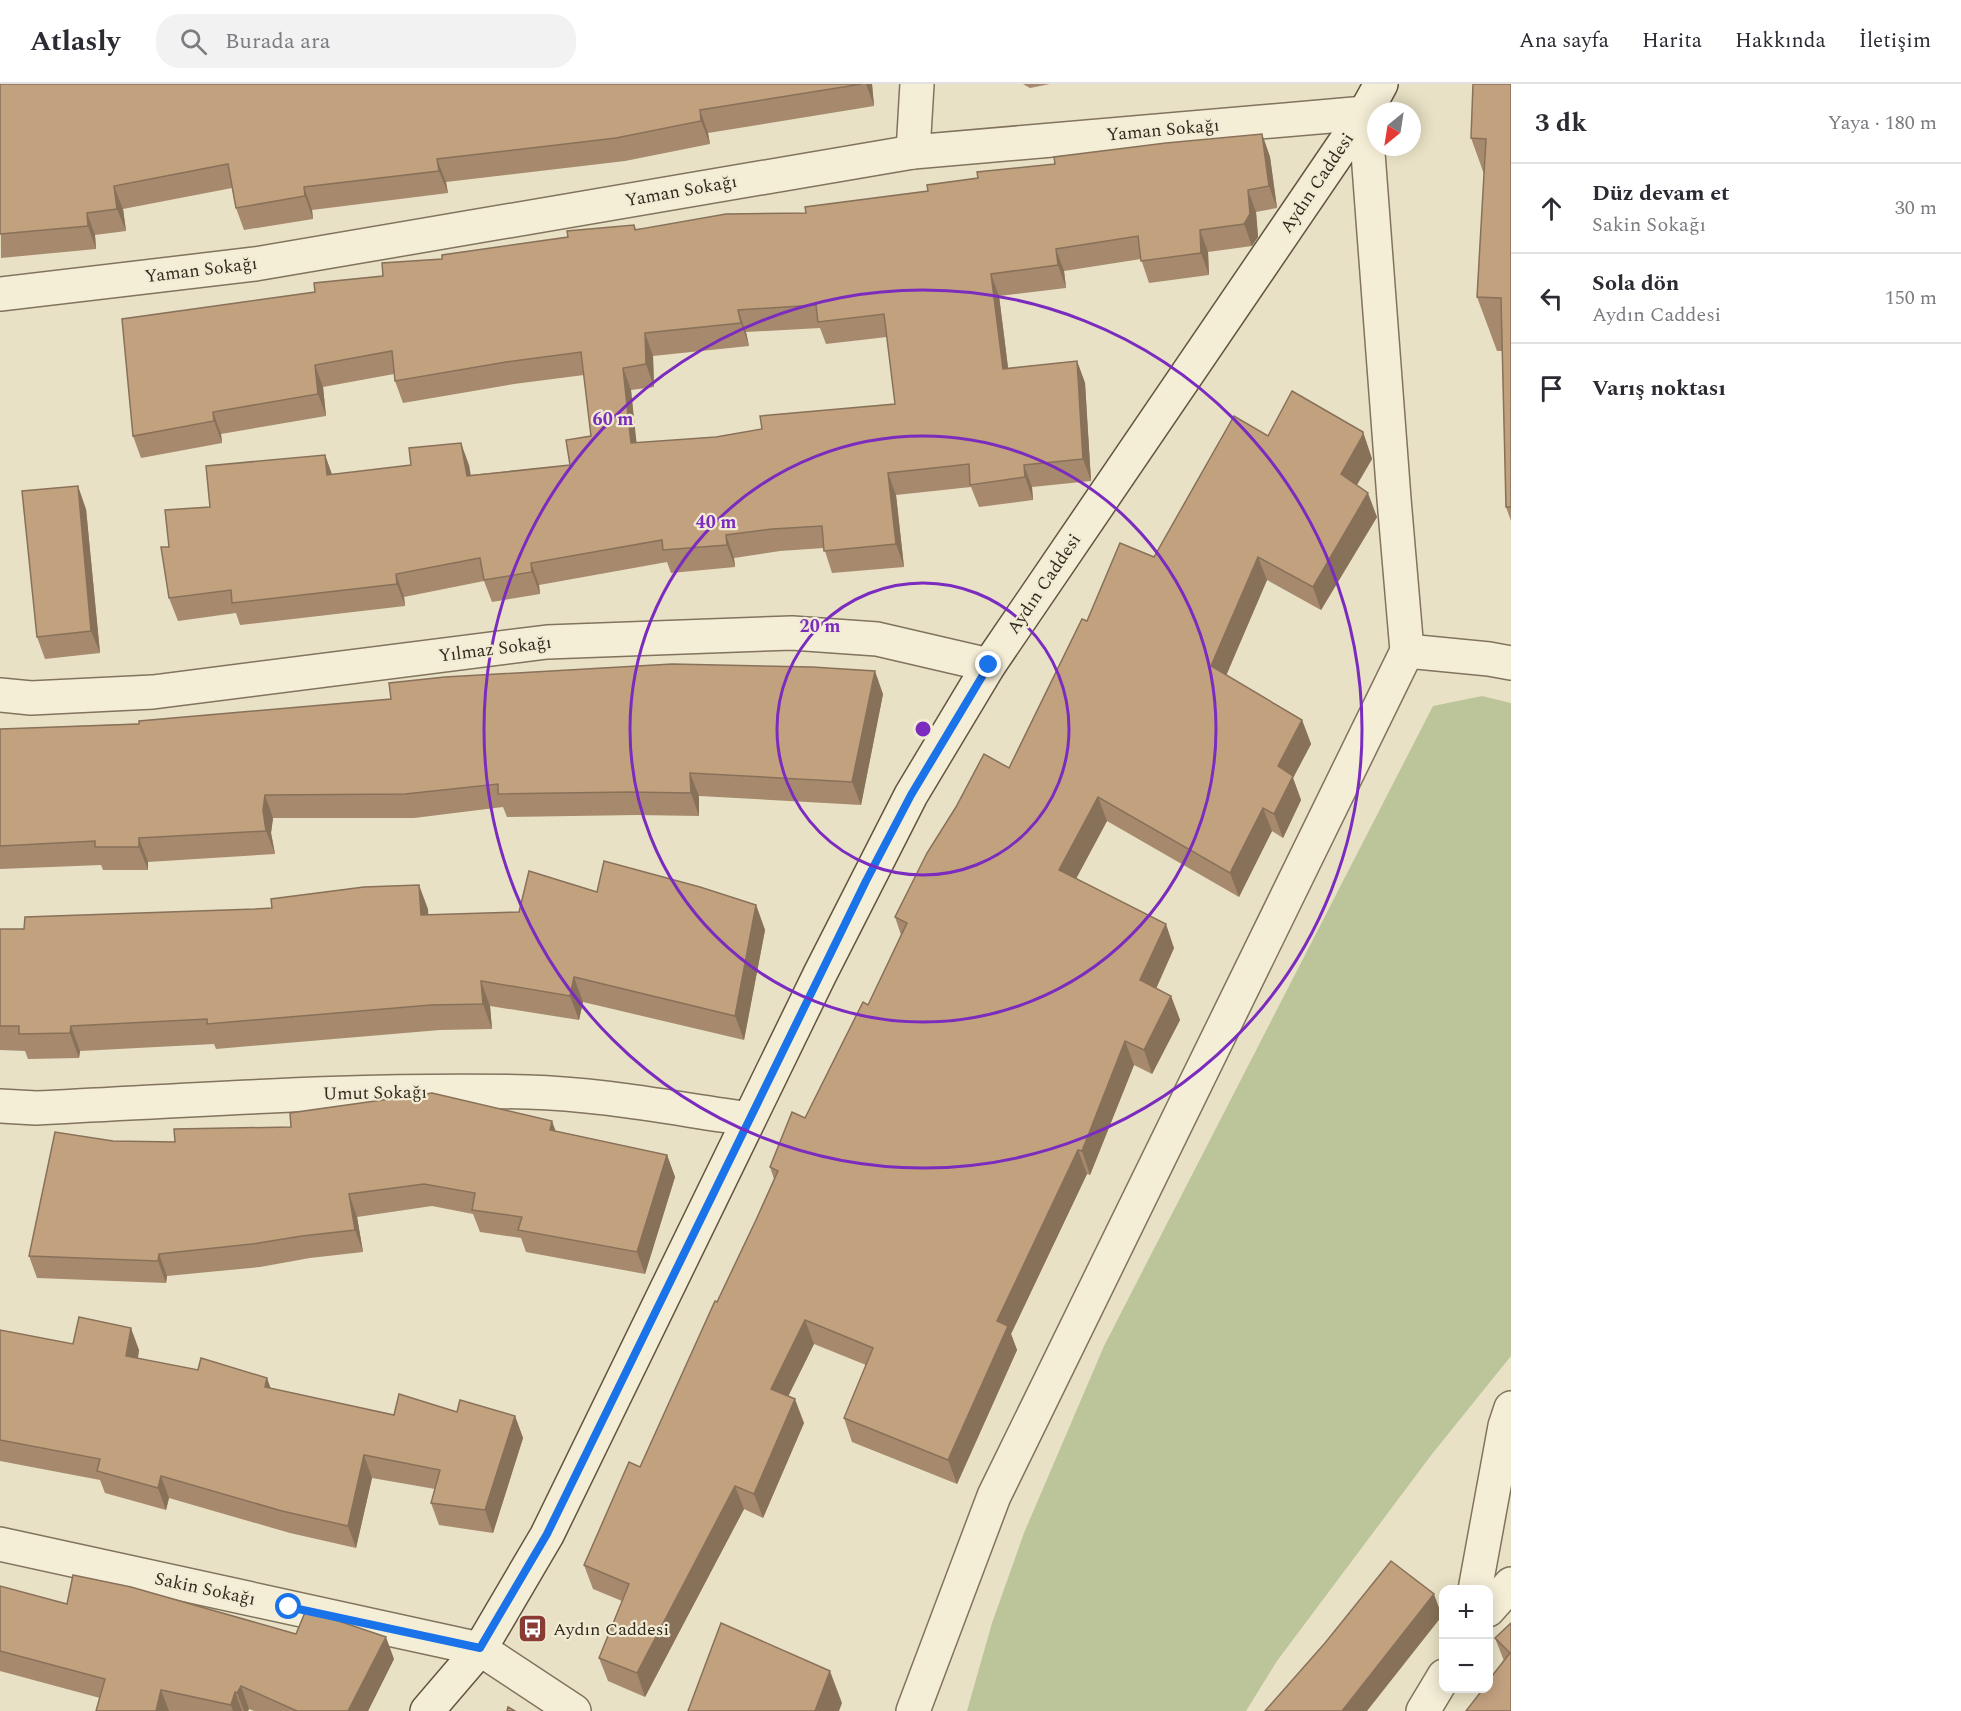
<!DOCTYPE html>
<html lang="tr">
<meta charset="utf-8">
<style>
:root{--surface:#fff;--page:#f2f2f3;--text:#2b2b33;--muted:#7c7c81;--line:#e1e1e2}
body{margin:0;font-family:Spectral,serif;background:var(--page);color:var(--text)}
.controls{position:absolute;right:18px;bottom:18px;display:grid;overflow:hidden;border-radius:12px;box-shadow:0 3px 15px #0003}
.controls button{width:54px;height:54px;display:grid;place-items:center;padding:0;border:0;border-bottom:2px solid var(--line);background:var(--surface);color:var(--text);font:30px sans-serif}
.compass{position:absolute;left:1367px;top:18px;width:54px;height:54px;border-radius:50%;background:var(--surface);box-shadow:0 3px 15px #0003;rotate:210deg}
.stop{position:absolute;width:18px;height:18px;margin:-14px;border:4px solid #1a73e8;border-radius:50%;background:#fff}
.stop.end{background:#1a73e8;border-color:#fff;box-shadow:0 2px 6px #0008}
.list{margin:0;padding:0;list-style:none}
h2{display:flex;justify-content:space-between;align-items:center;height:78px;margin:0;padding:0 24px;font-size:26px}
h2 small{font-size:20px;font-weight:400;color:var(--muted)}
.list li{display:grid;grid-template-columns:39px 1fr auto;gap:18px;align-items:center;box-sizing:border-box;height:90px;padding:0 24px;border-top:2px solid var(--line)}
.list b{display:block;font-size:22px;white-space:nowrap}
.list p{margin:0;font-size:20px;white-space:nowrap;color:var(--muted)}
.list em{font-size:20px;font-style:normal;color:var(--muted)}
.icon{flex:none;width:33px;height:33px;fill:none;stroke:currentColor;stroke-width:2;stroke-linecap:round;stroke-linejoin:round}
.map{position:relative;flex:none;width:1511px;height:1627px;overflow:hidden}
header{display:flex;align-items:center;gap:36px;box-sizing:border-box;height:84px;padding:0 30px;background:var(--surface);border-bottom:2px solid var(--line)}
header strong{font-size:28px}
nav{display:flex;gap:33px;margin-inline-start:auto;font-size:21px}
.search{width:420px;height:54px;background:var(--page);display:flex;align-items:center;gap:15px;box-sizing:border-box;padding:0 21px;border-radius:24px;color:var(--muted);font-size:22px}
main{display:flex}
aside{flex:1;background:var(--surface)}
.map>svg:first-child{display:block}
</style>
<header>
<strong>Atlasly</strong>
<div class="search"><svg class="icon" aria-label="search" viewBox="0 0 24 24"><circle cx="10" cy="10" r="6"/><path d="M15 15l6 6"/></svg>Burada ara</div>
<nav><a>Ana sayfa</a><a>Harita</a><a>Hakkında</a><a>İletişim</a></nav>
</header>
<main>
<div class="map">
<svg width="1511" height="1627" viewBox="0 0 1511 1627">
<rect width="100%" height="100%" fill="#e8e1c5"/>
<path fill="#bcc59a" d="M 1482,612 L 1511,619 L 1511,1272 L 1432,1370 L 1277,1577 L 1246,1627 L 967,1627 L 992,1539 L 1024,1449 L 1104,1262 L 1433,622 Z"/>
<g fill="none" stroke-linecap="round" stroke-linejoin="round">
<defs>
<g id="street">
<path d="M 913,68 L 917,0"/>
<path d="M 0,210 L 255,180 L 913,68 L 1365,29 L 1394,415 L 1407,567 L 994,1412 L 913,1627"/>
<path d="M 1407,567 L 1489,575 L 1511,579"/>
<path d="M 0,611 L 31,614 L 153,608 L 547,558 L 792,549 L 877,555 L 989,581"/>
<path d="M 0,1022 L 36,1024 C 200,1016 364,1004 528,1008 C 602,1010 676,1025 749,1035"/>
<path d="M 0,1460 L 480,1565 L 574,1627"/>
<path d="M 1475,1506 L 1505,1342 L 1511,1324"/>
<path d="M 1488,1526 L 1511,1500"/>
<path d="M 1423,1627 L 1444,1592"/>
</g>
<path id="secondary" d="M 427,1627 L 480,1565 L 547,1451 L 820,890 L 911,711 L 989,581 L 1365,29 L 1381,0"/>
</defs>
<use href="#street" stroke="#81735d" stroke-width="36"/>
<use href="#secondary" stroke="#635540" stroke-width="36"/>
<use href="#street" stroke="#f4eed7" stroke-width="33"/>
<use href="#secondary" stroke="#f4eed7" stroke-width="33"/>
</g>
<g fill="#a78a6d" fill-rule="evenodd">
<path d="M 0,0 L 872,0 L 874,22 L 708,49 L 710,60 L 625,77 L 446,98 L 448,109 L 312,126 L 313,135 L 244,146 L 236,124 L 232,104 L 123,125 L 126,147 L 95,151 L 96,165 L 1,174 Z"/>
<path d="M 1023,0 L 1050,0 L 1030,4 Z"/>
<path d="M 1511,0 L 1511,437 L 1506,423 L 1502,267 L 1497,267 L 1477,213 L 1484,90 L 1471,54 Z"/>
<path d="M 1262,50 L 1270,73 L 1277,124 L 1256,128 L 1258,153 L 1252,162 L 1208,168 L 1209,191 L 1149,199 L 1141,175 L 1064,187 L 1066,204 L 999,212 L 1008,284 L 1077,277 L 1085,299 L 1091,397 L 1032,403 L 1033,416 L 979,423 L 971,403 L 896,411 L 904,483 L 832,489 L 824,464 L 780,467 L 734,474 L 735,483 L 671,489 L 667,478 L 539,501 L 540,510 L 492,518 L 484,497 L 404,513 L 405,522 L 240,541 L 236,529 L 178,537 L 169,514 L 169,463 L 210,423 L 325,371 L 332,390 L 469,381 L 470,391 L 570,381 L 591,352 L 584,291 L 514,300 L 403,319 L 395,297 L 394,290 L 323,303 L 326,332 L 221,350 L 222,359 L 141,374 L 133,352 L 315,208 L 383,192 L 442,175 L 634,141 L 636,145 L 806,129 L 928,107 L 978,94 L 1055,80 ZM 820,244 L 826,260 L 887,253 L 895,320 L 762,345 L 716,353 L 636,359 L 631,306 L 654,303 L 653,272 L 749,262 L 746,248 Z"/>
<path d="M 1363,348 L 1372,375 L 1357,401 L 1377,433 L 1321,526 L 1267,496 L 1226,591 L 1302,636 L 1311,660 L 1293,694 L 1301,716 L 1283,754 L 1272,747 L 1239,813 L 1107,737 L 1076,794 L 1174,864 L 1156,905 L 1171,912 L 1180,936 L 1152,990 L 1134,981 L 1090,1091 L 1087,1090 L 1011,1250 L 1017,1266 L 957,1400 L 852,1358 L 844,1334 L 866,1281 L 814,1260 L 788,1312 L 804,1339 L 763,1434 L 744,1425 L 645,1613 L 608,1597 L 599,1574 L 622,1517 L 593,1505 L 584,1481 L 640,1383 L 756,1136 L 774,1095 L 770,1083 L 805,1034 L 868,921 L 901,851 L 895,833 L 1009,684 L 1087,537 L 1154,473 L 1268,352 Z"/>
<path d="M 86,425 L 100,569 L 45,575 L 37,553 Z"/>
<path d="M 883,610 L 861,721 L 699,712 L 699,732 L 637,731 L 507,733 L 503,723 L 414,734 L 273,734 L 271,749 L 275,770 L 148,778 L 148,786 L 103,786 L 101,781 L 0,785 L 0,645 Z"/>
<path d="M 597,808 L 756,821 L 765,846 L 744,956 L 583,918 L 579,936 L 490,922 L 492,945 L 440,946 L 216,965 L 214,960 L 80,967 L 79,974 L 28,975 L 25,967 L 0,966 L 0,845 L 24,845 L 428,825 L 428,831 L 519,828 Z"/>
<path d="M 556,1047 L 667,1071 L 675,1093 L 645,1190 L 526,1168 L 521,1154 L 480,1148 L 473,1130 L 432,1122 L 357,1133 L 363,1168 L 310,1174 L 260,1183 L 167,1192 L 166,1199 L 37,1194 L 29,1172 L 113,1057 L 175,1058 Z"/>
<path d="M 0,1246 L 73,1260 L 139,1266 L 138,1275 L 394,1331 L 457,1328 L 515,1332 L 523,1354 L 493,1449 L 439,1441 L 431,1419 L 435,1405 L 372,1394 L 356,1464 L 290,1449 L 169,1414 L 166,1426 L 105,1409 L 100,1396 L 0,1377 Z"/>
<path d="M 0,1502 L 67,1520 L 296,1550 L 394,1575 L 368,1627 L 254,1627 L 249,1625 L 248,1627 L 96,1627 L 100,1614 L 0,1587 Z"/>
<path d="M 1511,1539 L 1511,1627 L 1504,1577 L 1495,1554 Z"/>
</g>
<g fill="#887159">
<path d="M 866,0 L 872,0 L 874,22 Z"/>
<path d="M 700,26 L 708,49 L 710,60 L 701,37 Z"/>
<path d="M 1262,50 L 1270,73 L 1277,124 L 1269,102 Z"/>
<path d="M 437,75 L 446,98 L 448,109 L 439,87 Z"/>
<path d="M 114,102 L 123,125 L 126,147 L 117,125 Z"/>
<path d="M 304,103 L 312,126 L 313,135 L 305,112 Z"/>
<path d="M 1248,106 L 1256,128 L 1258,153 L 1252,162 L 1244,140 Z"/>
<path d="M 87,129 L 95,151 L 96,165 L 88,142 Z"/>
<path d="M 1200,146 L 1208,168 L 1209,191 L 1201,169 Z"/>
<path d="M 1056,165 L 1064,187 L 1066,204 L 1058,181 Z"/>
<path d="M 991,190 L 999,212 L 1011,307 L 1003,285 Z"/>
<path d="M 738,226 L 746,248 L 749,262 L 741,239 Z"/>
<path d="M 645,249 L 653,272 L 654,303 L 646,280 Z"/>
<path d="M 1077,277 L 1085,299 L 1091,397 L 1083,375 Z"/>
<path d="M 315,281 L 323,303 L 326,332 L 318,310 Z"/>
<path d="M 623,284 L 631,306 L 639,382 L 631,359 Z"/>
<path d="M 213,328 L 221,350 L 222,359 L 214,337 Z"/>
<path d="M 1363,348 L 1372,375 L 1349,414 L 1341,390 Z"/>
<path d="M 461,359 L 469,381 L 475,414 L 467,392 Z"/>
<path d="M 325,371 L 333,394 L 327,391 Z"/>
<path d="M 1024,381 L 1032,403 L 1033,416 L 1025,393 Z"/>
<path d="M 888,389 L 896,411 L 904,483 L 896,460 Z"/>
<path d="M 78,402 L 86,425 L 100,569 L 91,547 Z"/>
<path d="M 1368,409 L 1377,433 L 1321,526 L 1313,503 Z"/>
<path d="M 726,451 L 734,474 L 735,483 L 727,461 Z"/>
<path d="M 1258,473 L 1267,496 L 1220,606 L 1211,582 Z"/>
<path d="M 531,479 L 539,501 L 540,510 L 532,488 Z"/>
<path d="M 396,490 L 404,513 L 405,522 L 397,500 Z"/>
<path d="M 875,587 L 883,610 L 861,721 L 852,698 Z"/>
<path d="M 1302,636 L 1311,660 L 1293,694 L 1301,716 L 1283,754 L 1274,730 L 1278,682 Z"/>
<path d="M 690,689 L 699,712 L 699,732 L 691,709 Z"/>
<path d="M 265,711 L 273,734 L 271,749 L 275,770 L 266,747 L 263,726 Z"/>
<path d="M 1098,713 L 1107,737 L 1068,810 L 1059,786 Z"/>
<path d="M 1263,724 L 1272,747 L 1239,813 L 1230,789 Z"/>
<path d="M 139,754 L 148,778 L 148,786 L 139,763 Z"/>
<path d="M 419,801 L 428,825 L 430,856 L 421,831 Z"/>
<path d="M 756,821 L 765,846 L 744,956 L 735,932 Z"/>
<path d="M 1166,840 L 1174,864 L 1149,920 L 1140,896 Z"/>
<path d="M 574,893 L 583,918 L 579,936 L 570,912 Z"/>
<path d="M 481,897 L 490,922 L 492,945 L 483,920 Z"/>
<path d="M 1171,912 L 1180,936 L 1152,990 L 1144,966 Z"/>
<path d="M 71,942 L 80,967 L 79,974 L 70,949 Z"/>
<path d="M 1125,957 L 1134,981 L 1090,1091 L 1082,1067 Z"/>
<path d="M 552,1037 L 560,1059 L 550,1046 Z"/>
<path d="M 1078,1066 L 1087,1090 L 1011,1250 L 1017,1266 L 957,1400 L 948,1376 L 997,1237 Z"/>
<path d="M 667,1071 L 675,1093 L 645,1190 L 637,1168 Z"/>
<path d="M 349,1110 L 357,1133 L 363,1168 L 355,1146 Z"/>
<path d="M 159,1170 L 167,1192 L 166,1199 L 158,1177 Z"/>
<path d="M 805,1236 L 814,1260 L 780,1329 L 771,1305 Z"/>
<path d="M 131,1244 L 139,1266 L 134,1295 L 126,1272 Z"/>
<path d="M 267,1294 L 275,1316 L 265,1303 Z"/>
<path d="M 795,1315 L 804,1339 L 763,1434 L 754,1410 Z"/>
<path d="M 515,1332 L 523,1354 L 493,1449 L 485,1426 Z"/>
<path d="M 364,1371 L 372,1394 L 356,1464 L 348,1442 Z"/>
<path d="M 161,1392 L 169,1414 L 166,1426 L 158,1404 Z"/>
<path d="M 735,1402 L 744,1425 L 645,1613 L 637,1589 Z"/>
<path d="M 1434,1510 L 1442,1532 L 1367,1627 L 1342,1627 Z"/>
<path d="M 386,1553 L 394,1575 L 368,1627 L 348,1627 Z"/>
<path d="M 830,1587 L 842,1619 L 839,1627 L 815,1627 Z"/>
<path d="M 241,1602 L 249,1625 L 248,1627 L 244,1627 L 237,1609 Z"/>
<path d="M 161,1606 L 169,1627 L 156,1627 Z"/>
<path d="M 235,1608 L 242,1627 L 233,1627 L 231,1621 Z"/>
</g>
<g fill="#c2a17f" stroke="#887159" stroke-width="1.5" fill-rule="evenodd">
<path d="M 0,0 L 862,0 L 700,26 L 701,37 L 616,54 L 437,75 L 439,87 L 304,103 L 305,112 L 236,124 L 228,80 L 114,102 L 117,125 L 87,129 L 88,142 L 0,150 Z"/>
<path d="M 1473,0 L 1511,0 L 1511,423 L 1506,423 L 1501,214 L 1477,213 L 1486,55 L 1471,54 Z"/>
<path d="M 1262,50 L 1269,102 L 1248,106 L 1250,130 L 1244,140 L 1200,146 L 1201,169 L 1141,177 L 1138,152 L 1056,165 L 1058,181 L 991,190 L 1003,285 L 1077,277 L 1083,375 L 1024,381 L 1025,393 L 970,401 L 969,380 L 888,389 L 896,460 L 824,467 L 822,442 L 772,445 L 726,451 L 727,461 L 663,466 L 662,456 L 531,479 L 532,488 L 484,496 L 480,474 L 396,490 L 397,500 L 232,519 L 231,506 L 169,514 L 161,463 L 169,463 L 165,426 L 210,423 L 206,382 L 325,371 L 327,391 L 411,381 L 409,364 L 461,359 L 467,392 L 570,381 L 566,356 L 591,352 L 581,268 L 506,278 L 395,297 L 392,267 L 315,281 L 318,310 L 213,328 L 214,337 L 133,352 L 122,235 L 315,208 L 314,199 L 383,192 L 382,179 L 442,175 L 442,171 L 568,153 L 567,147 L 634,141 L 635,146 L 726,130 L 806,129 L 805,123 L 928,107 L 927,101 L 978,94 L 977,88 L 1055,80 L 1054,73 L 1166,59 ZM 816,221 L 818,238 L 884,230 L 895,320 L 760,332 L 762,345 L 716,353 L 631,359 L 623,284 L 646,280 L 645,249 L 741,239 L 738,226 Z"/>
<path d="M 1292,307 L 1363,348 L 1363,351 L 1341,390 L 1368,409 L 1313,503 L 1258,473 L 1211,582 L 1302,636 L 1278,682 L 1293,692 L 1274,730 L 1263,724 L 1230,789 L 1098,713 L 1059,786 L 1166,840 L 1140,896 L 1171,912 L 1144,966 L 1125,957 L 1082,1067 L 1078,1066 L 997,1237 L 1008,1242 L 948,1376 L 844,1334 L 873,1264 L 805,1236 L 771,1305 L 795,1315 L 754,1410 L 735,1402 L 637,1589 L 599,1574 L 629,1500 L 584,1481 L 629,1378 L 640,1383 L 715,1217 L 717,1218 L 756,1136 L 778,1087 L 770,1083 L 792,1028 L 805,1034 L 863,918 L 868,921 L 907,839 L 895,833 L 927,769 L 956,723 L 984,670 L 1009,684 L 1082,535 L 1087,537 L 1120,459 L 1154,473 L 1234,332 L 1268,352 Z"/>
<path d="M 78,402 L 91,547 L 37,553 L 22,407 Z"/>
<path d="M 672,580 L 812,583 L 875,587 L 852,698 L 690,689 L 691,709 L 629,708 L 498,710 L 498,700 L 405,710 L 265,711 L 263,726 L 266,747 L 139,754 L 139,763 L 95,763 L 95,757 L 0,762 L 0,645 L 139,640 L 139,637 L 391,615 L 389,599 L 445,593 Z"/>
<path d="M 604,777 L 700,803 L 756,821 L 735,932 L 574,893 L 570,912 L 481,897 L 483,920 L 431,921 L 207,940 L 207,935 L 71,942 L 70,949 L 19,950 L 19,942 L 0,942 L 0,845 L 24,845 L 25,833 L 255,825 L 272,824 L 271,815 L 364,803 L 419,801 L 421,831 L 519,828 L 529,787 L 597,808 Z"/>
<path d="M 432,1009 L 552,1037 L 550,1046 L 667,1071 L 637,1168 L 518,1146 L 522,1133 L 472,1126 L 475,1109 L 424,1100 L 349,1110 L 355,1146 L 302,1152 L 252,1160 L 159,1170 L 158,1177 L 29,1172 L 55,1048 L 113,1057 L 175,1058 L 174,1045 L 291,1043 L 290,1029 Z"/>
<path d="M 79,1233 L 131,1244 L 126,1272 L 198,1286 L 201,1274 L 267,1294 L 265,1303 L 394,1331 L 399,1310 L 457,1328 L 460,1316 L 515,1332 L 485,1426 L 431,1419 L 440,1386 L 364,1371 L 348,1442 L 282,1427 L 161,1392 L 158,1404 L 97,1387 L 100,1375 L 0,1356 L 0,1246 L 73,1260 Z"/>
<path d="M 1391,1477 L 1434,1510 L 1342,1627 L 1265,1627 L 1325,1559 Z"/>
<path d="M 73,1491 L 131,1503 L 296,1550 L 306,1526 L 386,1553 L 348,1627 L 297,1627 L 241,1602 L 237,1609 L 235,1608 L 231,1621 L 161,1606 L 156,1627 L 96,1627 L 105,1595 L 0,1567 L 0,1502 L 67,1520 Z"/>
<path d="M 721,1539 L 830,1587 L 815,1627 L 688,1627 Z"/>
<path d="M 1511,1539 L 1511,1627 L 1466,1627 L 1483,1605 L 1488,1605 L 1488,1597 L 1510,1569 L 1495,1554 Z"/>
<path d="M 508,1623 L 515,1627 L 507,1627 Z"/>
</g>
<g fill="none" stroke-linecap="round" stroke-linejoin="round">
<path stroke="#1a73e8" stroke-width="8" d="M 289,1523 L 480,1564 L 547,1450 L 866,797 L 911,711 L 989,581"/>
</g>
<g fill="none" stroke="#7b2cbf" stroke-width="3">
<circle cx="923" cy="645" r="146"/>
<circle cx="923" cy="645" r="293"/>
<circle cx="923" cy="645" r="439"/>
</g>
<defs>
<symbol id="bus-square" viewBox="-11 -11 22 22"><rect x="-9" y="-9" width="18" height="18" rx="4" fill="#883c34" stroke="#f1ebd3"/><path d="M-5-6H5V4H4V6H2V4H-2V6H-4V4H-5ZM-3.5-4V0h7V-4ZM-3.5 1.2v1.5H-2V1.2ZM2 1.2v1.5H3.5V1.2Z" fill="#fff"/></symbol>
</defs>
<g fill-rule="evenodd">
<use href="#bus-square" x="516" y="1528" width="33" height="33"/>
</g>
<g text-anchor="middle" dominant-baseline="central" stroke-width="4.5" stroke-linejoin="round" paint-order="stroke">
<g font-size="18" fill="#332a1f" stroke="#f1ebd3">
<text transform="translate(1163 46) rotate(-5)">Yaman Sokağı</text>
<text transform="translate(1317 99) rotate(-56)">Aydın Caddesi</text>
<text transform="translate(681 107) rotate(-10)">Yaman Sokağı</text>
<text transform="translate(201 186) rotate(-7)">Yaman Sokağı</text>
<text transform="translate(1044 500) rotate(-56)">Aydın Caddesi</text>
<text transform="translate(495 565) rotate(-7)">Yılmaz Sokağı</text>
<text transform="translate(375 1009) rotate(-1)">Umut Sokağı</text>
<text transform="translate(205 1505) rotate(12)">Sakin Sokağı</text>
</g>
<g font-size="18" fill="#332a1f" stroke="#f1ebd3" text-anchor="start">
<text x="553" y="1545">Aydın Caddesi</text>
</g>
</g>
<circle cx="923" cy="645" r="9" fill="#7b2cbf" stroke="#f1ebd3" stroke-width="3"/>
<g font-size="18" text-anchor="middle" font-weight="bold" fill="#7b2cbf" stroke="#f1ebd3" stroke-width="4.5" stroke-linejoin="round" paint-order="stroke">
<text x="613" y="341">60 m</text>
<text x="716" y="444">40 m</text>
<text x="820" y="548">20 m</text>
</g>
</svg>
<div class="controls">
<button>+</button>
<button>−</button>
</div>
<svg class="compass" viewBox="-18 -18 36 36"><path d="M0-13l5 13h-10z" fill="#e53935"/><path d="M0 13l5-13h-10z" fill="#7c7c81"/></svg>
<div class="stop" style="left:289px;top:1523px"></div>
<div class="stop end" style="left:989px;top:581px"></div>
</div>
<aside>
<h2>3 dk<small>Yaya · 180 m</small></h2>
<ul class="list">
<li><svg class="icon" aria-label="ahead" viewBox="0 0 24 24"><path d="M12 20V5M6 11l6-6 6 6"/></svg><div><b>Düz devam et</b><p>Sakin Sokağı</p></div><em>30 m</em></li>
<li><svg class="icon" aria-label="left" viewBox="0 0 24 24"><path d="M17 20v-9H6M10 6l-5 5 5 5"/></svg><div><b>Sola dön</b><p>Aydın Caddesi</p></div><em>150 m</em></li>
<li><svg class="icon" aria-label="arrive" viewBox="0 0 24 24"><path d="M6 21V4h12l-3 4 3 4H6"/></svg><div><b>Varış noktası</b></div></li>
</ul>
</aside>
</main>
